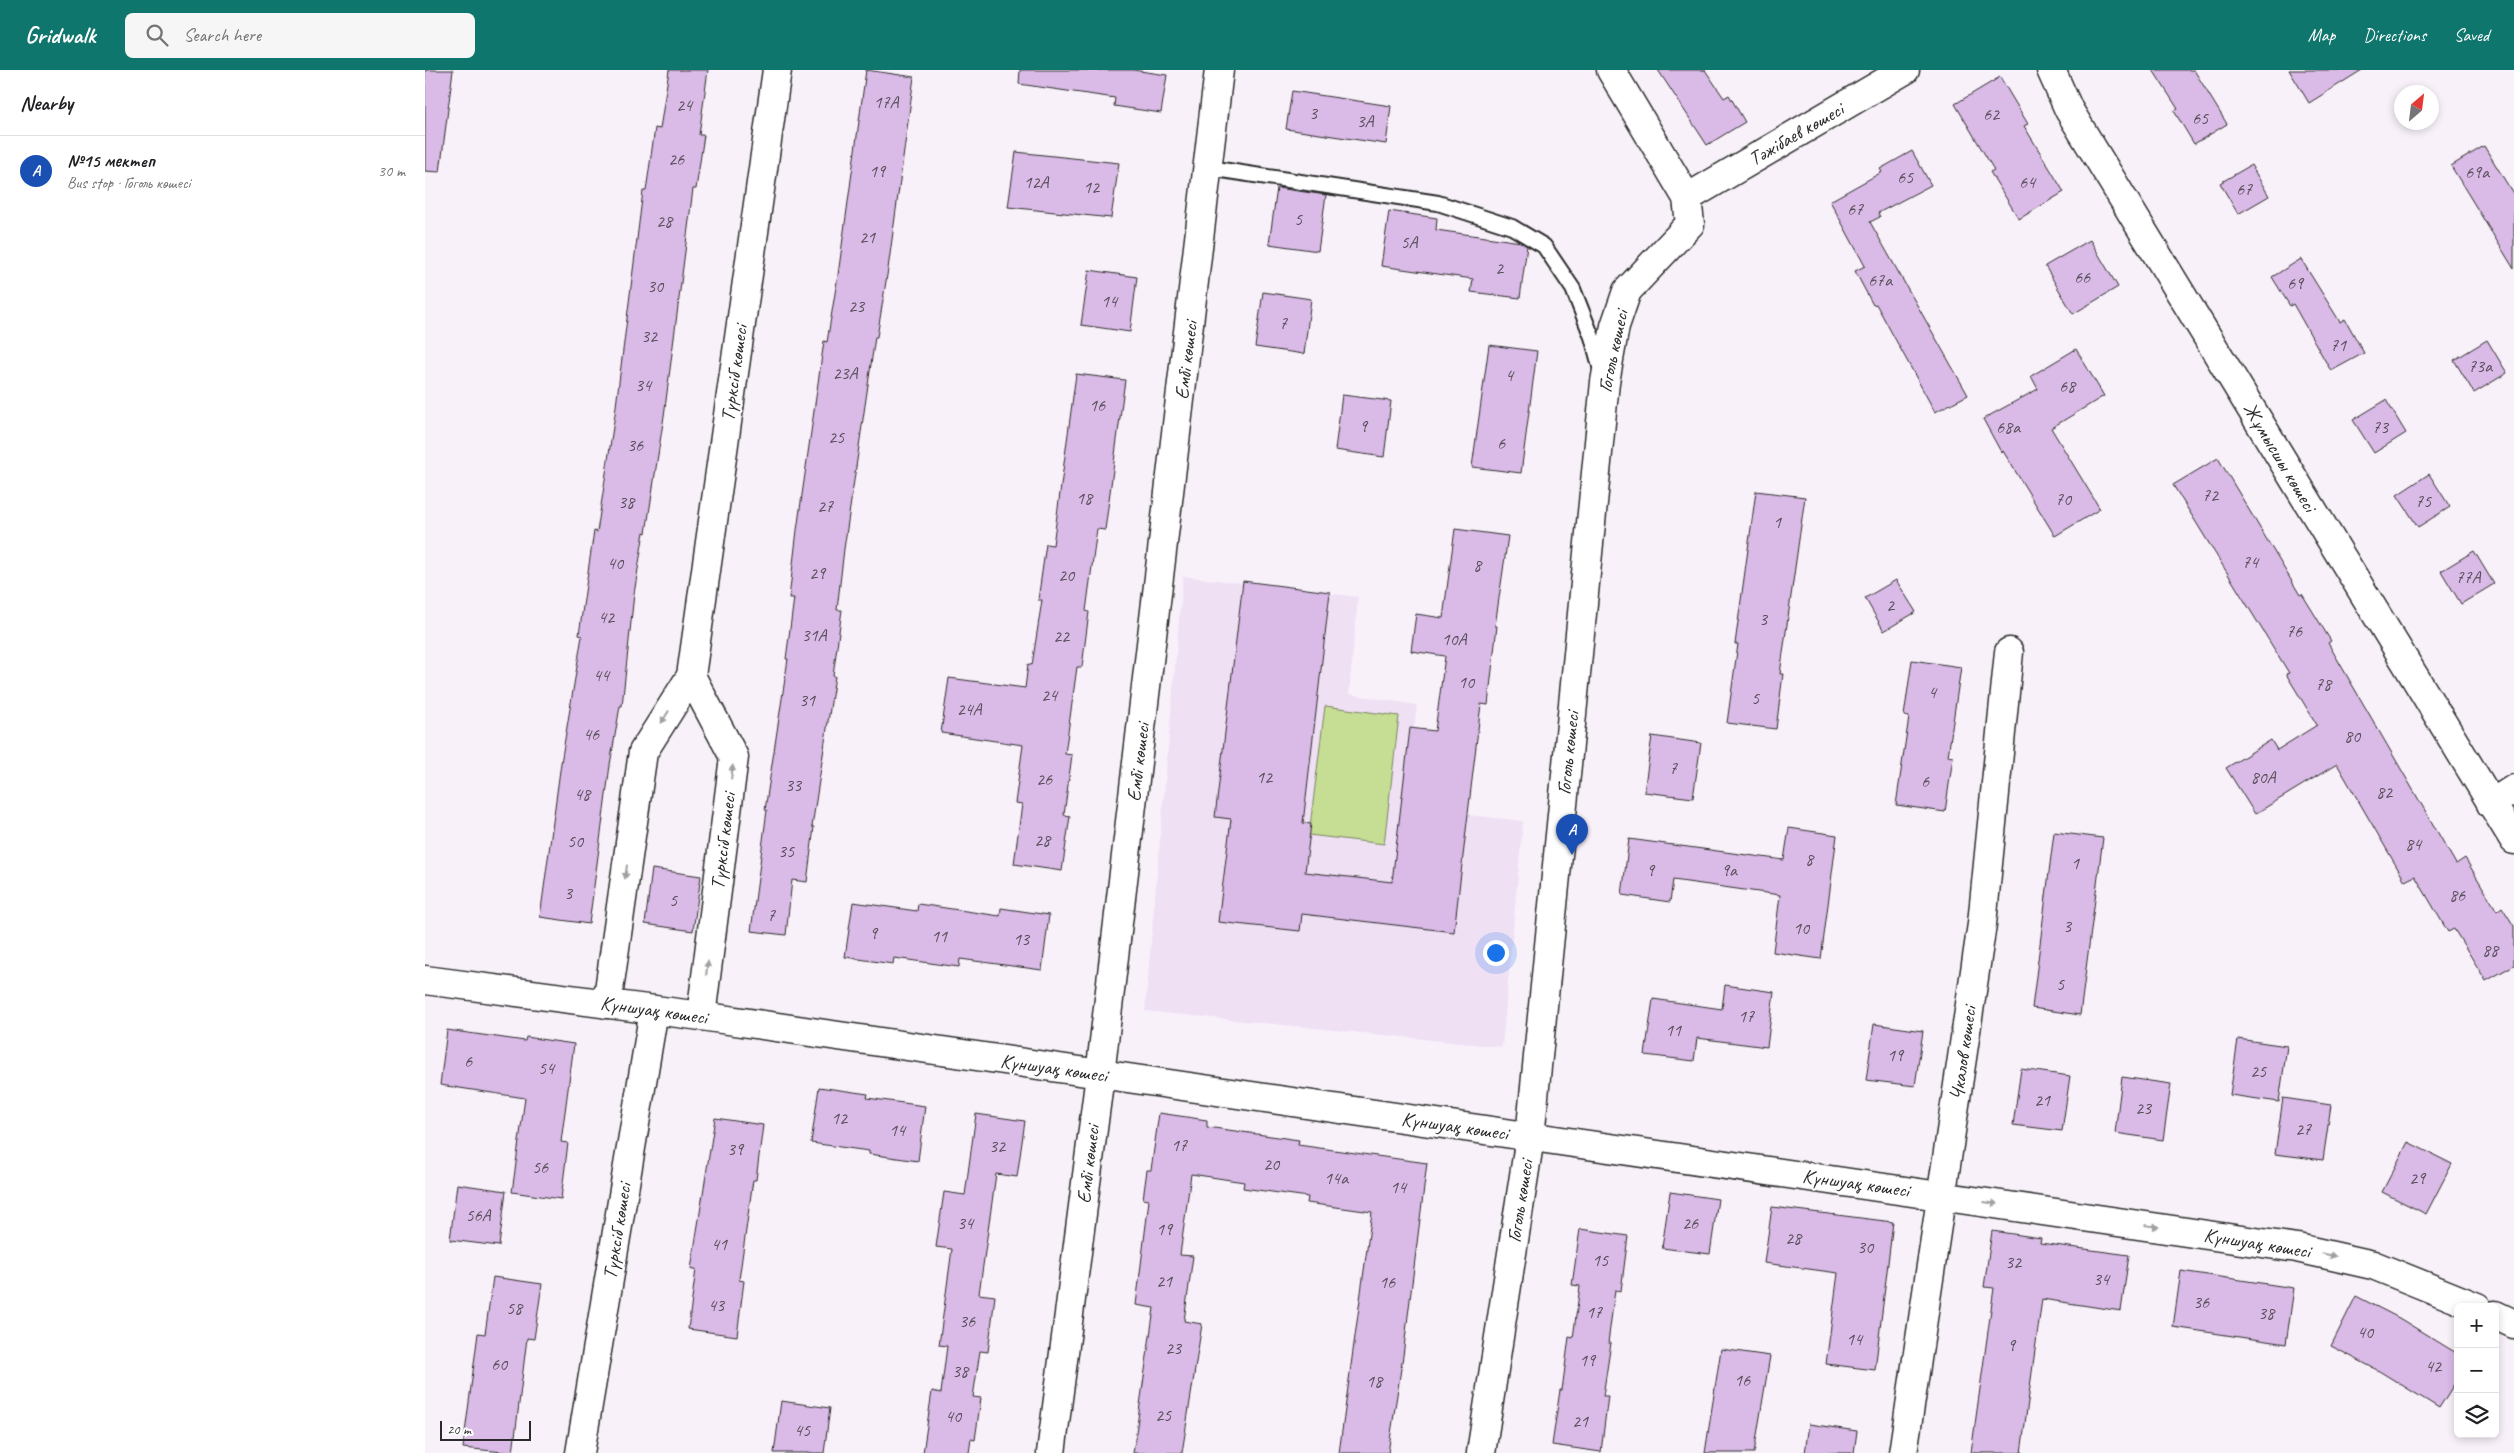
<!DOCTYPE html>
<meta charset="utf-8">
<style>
:root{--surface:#fff;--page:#f6f6f6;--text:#202124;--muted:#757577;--line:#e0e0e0;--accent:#0f766e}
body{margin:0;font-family:Caveat,sans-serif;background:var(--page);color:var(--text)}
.controls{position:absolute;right:15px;bottom:15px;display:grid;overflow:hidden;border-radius:8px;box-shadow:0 2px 8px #0003}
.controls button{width:45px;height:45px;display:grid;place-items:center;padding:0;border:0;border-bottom:1px solid var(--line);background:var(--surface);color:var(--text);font:25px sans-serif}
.compass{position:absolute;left:1969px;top:15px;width:45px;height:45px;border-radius:50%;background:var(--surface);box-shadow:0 2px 8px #0003;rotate:28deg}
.scale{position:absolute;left:15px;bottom:12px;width:91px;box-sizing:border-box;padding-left:5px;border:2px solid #2b2b2b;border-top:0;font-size:14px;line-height:18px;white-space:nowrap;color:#2b2b2b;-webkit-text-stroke:4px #fff;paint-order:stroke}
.you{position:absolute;left:1070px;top:882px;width:18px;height:18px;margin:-12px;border:4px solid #fff;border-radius:50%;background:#1a73e8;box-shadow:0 0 0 8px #1a73e833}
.badge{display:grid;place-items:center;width:32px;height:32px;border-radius:50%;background:var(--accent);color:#fff;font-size:16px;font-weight:700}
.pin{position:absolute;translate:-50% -41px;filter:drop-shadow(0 1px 2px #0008)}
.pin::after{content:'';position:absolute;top:26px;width:18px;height:15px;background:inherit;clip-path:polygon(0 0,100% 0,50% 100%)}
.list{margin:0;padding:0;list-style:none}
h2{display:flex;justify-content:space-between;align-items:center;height:65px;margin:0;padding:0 20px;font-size:21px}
h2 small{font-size:16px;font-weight:400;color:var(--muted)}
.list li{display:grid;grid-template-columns:32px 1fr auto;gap:15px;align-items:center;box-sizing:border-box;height:70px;padding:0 20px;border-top:1px solid var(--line)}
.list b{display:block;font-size:19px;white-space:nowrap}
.list p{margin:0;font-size:16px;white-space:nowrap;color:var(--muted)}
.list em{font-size:16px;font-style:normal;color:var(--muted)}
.icon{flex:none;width:28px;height:28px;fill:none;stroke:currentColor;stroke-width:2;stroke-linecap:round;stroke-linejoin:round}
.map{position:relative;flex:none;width:2089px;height:1383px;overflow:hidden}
header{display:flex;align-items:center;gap:30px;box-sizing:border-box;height:70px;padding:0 25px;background:var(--accent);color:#fff}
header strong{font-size:24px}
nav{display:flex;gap:28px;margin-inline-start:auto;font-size:18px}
.search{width:350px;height:45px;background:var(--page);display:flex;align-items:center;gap:12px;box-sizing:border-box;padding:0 18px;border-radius:8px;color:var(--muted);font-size:19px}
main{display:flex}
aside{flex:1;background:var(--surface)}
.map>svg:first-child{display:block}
</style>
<header>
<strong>Gridwalk</strong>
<div class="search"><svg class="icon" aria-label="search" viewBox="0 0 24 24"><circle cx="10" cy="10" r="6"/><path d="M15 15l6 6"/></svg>Search here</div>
<nav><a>Map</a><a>Directions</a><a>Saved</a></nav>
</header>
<main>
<aside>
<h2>Nearby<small></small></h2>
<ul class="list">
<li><span class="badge" style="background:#1a4fb4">A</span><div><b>№15 мектеп</b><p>Bus stop · Гоголь көшесі</p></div><em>30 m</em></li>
</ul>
</aside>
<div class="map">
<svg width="2089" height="1383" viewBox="0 0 2089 1383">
<rect width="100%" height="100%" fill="#f8f1fa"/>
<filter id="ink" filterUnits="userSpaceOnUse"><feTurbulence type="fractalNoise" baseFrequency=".02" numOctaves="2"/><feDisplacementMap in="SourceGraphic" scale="10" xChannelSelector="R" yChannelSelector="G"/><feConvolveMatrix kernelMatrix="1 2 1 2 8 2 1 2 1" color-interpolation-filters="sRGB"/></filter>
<g filter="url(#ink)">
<path fill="#efe0f4" d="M 758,506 L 933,527 L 924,624 L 992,635 L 979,738 L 1098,751 L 1077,977 L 720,941 Z"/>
<path fill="#c6de94" stroke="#788460" d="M 900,636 L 974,646 L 959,774 L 884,765 Z"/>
<g fill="#dabae6" stroke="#2b2b2b">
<path d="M 0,0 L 28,0 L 15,102 L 0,101 Z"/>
<path d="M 244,0 L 283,0 L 274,65 L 279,65 L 271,119 L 268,119 L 239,346 L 221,463 L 219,462 L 209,524 L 197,636 L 195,636 L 185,695 L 164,854 L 115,847 L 136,693 L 157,566 L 154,565 L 160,522 L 169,461 L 172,462 L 190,344 L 218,121 L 221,121 L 230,58 L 235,59 Z"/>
<path d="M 441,0 L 489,7 L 463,199 L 452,267 L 450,267 L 419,479 L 412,540 L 417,540 L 408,606 L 410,606 L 387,757 L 389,757 L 382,812 L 367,810 L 361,865 L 326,861 L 342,740 L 340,740 L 363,589 L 361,589 L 369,528 L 364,528 L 372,460 L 399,271 L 402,272 L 413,205 Z"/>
<path d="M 595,0 L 708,0 L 742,5 L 736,43 L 689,36 L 690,28 L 594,14 Z"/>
<path d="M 1233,0 L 1280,0 L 1299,28 L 1304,25 L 1320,52 L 1282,75 Z"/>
<path d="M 1728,0 L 1769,0 L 1802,54 L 1769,74 L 1749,41 L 1753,39 Z"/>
<path d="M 1864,0 L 1937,0 L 1884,33 Z"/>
<path d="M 1575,7 L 1603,54 L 1599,56 L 1639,122 L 1594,149 L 1565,102 L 1569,100 L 1530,34 Z"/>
<path d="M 867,21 L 966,36 L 961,74 L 861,59 Z"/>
<path d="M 2059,76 L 2089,125 L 2089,199 L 2026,96 Z"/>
<path d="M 1487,81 L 1506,115 L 1453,143 L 1455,147 L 1445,152 L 1543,325 L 1510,342 L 1451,234 L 1448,235 L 1430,201 L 1440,196 L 1405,131 L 1457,102 L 1455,99 Z"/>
<path d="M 591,82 L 694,93 L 686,148 L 583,137 Z"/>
<path d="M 1826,95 L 1844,126 L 1813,144 L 1795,113 Z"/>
<path d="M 852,118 L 901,125 L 893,181 L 844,174 Z"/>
<path d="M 964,141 L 1012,148 L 1011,160 L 1096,172 L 1102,176 L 1095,228 L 1046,222 L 1048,209 L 956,196 Z"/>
<path d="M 1665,170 L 1693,217 L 1648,244 L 1620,196 Z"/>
<path d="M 1876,189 L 1915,252 L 1920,249 L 1939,283 L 1906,301 L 1868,234 L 1865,236 L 1847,207 Z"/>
<path d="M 664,200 L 712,207 L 705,262 L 656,255 Z"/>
<path d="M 838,222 L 886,229 L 879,284 L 830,277 Z"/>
<path d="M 2062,270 L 2082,303 L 2049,323 L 2029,290 Z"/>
<path d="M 1064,275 L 1112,281 L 1096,403 L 1047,397 Z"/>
<path d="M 1651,279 L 1679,326 L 1626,358 L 1675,439 L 1630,466 L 1578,381 L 1576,382 L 1558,349 L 1613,319 L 1606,306 Z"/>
<path d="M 651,304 L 700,310 L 680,460 L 672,459 L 661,541 L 664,542 L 657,597 L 652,597 L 640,684 L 647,685 L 639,745 L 645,746 L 637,801 L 589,794 L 597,734 L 590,733 L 598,675 L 516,663 L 524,608 L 600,618 L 603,594 L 607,595 L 617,530 L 613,530 L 621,474 L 628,475 Z"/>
<path d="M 917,325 L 966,331 L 959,387 L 910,380 Z"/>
<path d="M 1961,330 L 1981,363 L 1949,383 L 1928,350 Z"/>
<path d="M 1793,388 L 1875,525 L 1877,524 L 1906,571 L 1903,573 L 2031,794 L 2040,788 L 2072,841 L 2077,837 L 2089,856 L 2089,895 L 2061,911 L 2029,859 L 2023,862 L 1990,806 L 1980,811 L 1912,694 L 1830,744 L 1801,698 L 1846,670 L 1852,680 L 1892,655 L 1861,604 L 1864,603 L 1748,415 Z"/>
<path d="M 2004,404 L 2025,437 L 1993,457 L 1972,425 Z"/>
<path d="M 1331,421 L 1380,427 L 1355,604 L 1358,604 L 1351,659 L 1302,653 L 1313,574 L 1310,574 Z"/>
<path d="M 1030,459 L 1083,466 L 1070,556 L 1072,556 L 1063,635 L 1056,634 L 1029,862 L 877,844 L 875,861 L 793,852 L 806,749 L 790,747 L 818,511 L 905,522 L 878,753 L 886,754 L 880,802 L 967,812 L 985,658 L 1010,661 L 1020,586 L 986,581 L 991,544 L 1018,548 Z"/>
<path d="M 2049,481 L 2069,514 L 2036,534 L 2016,501 Z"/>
<path d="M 1471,510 L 1491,542 L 1459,561 L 1440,528 Z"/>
<path d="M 1487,590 L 1536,597 L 1523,686 L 1528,687 L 1520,742 L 1471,735 L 1484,647 L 1479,646 Z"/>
<path d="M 1227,666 L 1276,673 L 1268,728 L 1219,722 Z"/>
<path d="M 1364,758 L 1412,765 L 1396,889 L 1348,882 L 1355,825 L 1248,810 L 1245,832 L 1197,825 L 1204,769 L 1359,790 Z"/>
<path d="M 1629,762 L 1678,768 L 1655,945 L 1607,938 Z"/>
<path d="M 227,799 L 276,806 L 268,861 L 220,854 Z"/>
<path d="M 428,832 L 492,841 L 493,834 L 575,846 L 576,838 L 624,845 L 617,900 L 535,889 L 534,897 L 469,888 L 468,894 L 420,887 Z"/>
<path d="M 1300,915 L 1349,922 L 1342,977 L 1272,968 L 1269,991 L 1220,985 L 1228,929 L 1297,939 Z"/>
<path d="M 1449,954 L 1498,961 L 1490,1016 L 1441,1010 Z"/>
<path d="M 22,960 L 100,971 L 101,967 L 149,974 L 136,1072 L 143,1073 L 136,1129 L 87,1122 L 100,1028 L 15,1015 Z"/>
<path d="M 1813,969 L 1862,976 L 1854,1032 L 1805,1025 Z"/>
<path d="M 1596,999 L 1645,1006 L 1637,1061 L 1588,1055 Z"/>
<path d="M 1697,1007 L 1746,1014 L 1738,1070 L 1690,1063 Z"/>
<path d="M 394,1017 L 443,1024 L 442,1028 L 500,1036 L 493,1091 L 444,1084 L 444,1081 L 386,1073 Z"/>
<path d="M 1858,1028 L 1906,1035 L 1898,1090 L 1850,1084 Z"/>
<path d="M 734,1043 L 782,1050 L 782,1057 L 874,1070 L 873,1075 L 1002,1093 L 978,1286 L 963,1383 L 914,1383 L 947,1142 L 882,1133 L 883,1127 L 818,1118 L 819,1112 L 766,1104 L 755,1185 L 768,1186 L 759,1251 L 777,1254 L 757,1383 L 708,1383 L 729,1238 L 711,1235 L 724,1130 L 718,1129 L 722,1100 L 726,1100 Z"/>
<path d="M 551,1044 L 600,1051 L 592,1107 L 571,1104 L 554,1224 L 570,1226 L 563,1282 L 555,1281 L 548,1327 L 556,1328 L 550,1370 L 546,1369 L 544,1383 L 498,1383 L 507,1321 L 516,1323 L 522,1276 L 514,1275 L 527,1179 L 511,1177 L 519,1122 L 540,1125 Z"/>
<path d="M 290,1048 L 338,1055 L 331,1110 L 328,1110 L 314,1210 L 319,1211 L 312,1266 L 263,1259 L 271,1199 L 266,1199 Z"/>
<path d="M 1983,1072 L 2027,1094 L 2001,1144 L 1957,1122 Z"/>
<path d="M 32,1114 L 81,1121 L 74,1176 L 25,1170 Z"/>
<path d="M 1245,1122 L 1293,1129 L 1285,1184 L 1237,1178 Z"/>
<path d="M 1347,1137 L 1468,1152 L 1450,1300 L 1401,1294 L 1413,1203 L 1339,1193 Z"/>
<path d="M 1155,1159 L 1203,1166 L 1196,1221 L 1190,1220 L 1183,1273 L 1186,1273 L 1178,1326 L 1183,1326 L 1176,1382 L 1127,1375 L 1135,1320 L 1137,1320 L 1144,1267 L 1148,1268 L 1155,1216 L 1147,1215 Z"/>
<path d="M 1567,1161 L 1616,1168 L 1615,1173 L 1704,1185 L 1696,1241 L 1617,1229 L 1596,1383 L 1546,1383 L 1569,1218 L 1559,1217 Z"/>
<path d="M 1756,1201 L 1869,1218 L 1861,1274 L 1748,1257 Z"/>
<path d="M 68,1207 L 117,1214 L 109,1269 L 102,1268 L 88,1383 L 38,1378 L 53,1263 L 60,1264 Z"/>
<path d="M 1931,1226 L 1974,1248 L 2033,1284 L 2033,1308 L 2014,1338 L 1954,1301 L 1906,1276 Z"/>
<path d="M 1296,1279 L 1345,1286 L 1329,1383 L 1280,1383 Z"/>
<path d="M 356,1331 L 405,1338 L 399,1383 L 349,1383 Z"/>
<path d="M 1384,1354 L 1432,1361 L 1429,1383 L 1380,1383 Z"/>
</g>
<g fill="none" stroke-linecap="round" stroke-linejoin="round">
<defs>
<path id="service" d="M 784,98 L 1013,133 L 1087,157 L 1119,176 L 1148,219 L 1167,267 L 1176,300"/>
<g id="minor">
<path d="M 1626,0 L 1644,40 L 2089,770"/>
<path d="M 1262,128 L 1480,0"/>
<path d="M 266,606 L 309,687 L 276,946"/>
<path d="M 2066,734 L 2089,719"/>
<path d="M 0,910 L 276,946 L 1872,1178 L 1948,1195 L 2052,1237"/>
<path d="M 182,934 L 218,682 L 266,606 L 352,0"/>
<path d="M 2070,1245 L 2089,1254"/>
<path d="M 155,1383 L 229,940"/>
<path d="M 626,1383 L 675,1005 L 794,0"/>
<path d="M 1056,1383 L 1105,1067 L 1180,312 L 1190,256 L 1202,221 L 1265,154 L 1262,128 L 1186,0"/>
<path d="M 1478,1383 L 1557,854 L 1584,582"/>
</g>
</defs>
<use href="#service" stroke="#2b2b2b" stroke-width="18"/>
<use href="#minor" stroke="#2b2b2b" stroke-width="31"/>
<use href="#service" stroke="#fff" stroke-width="14"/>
<use href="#minor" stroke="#fff" stroke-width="28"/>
</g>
<defs><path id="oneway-solid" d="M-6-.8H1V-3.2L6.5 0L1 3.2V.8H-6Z" transform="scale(1.25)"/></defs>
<g fill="#a0a0a0">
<use href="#oneway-solid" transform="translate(240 647) rotate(122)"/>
<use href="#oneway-solid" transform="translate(307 702) rotate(-83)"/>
<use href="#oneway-solid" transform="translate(201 802) rotate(98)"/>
<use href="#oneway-solid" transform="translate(282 898) rotate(-83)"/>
<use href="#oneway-solid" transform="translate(1566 1133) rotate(8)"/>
<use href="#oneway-solid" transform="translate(1727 1156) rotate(8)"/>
<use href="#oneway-solid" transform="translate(1904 1185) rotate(13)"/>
</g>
</g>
<g text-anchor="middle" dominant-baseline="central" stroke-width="4" stroke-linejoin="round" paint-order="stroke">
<g font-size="18" fill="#574f5a">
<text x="461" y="32">17А</text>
<text x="259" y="35">24</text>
<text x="888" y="43">3</text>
<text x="1566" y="44">62</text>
<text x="1775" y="48">65</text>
<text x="940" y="51">3А</text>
<text x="251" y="89">26</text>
<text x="452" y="101">19</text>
<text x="2052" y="102">69а</text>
<text x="1480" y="107">65</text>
<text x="611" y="112">12А</text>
<text x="1602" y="112">64</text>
<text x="666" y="117">12</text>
<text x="1819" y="119">67</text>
<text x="1430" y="139">67</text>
<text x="873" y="149">5</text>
<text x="239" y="151">28</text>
<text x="442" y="167">21</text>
<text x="984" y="172">5А</text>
<text x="1074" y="198">2</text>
<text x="1657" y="207">66</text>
<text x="1455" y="210">67а</text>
<text x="1870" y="213">69</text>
<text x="230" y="216">30</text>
<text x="684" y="231">14</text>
<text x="431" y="236">23</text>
<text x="858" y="253">7</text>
<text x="224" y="266">32</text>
<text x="1913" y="275">71</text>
<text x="2055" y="296">73а</text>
<text x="420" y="303">23А</text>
<text x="1084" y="305">4</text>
<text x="218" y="315">34</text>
<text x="1642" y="316">68</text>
<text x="672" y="335">16</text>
<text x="938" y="356">9</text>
<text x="1583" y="357">68а</text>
<text x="1955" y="357">73</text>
<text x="411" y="367">25</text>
<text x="1076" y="373">6</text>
<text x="210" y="375">36</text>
<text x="1785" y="425">72</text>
<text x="659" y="428">18</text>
<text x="1638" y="429">70</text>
<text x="1998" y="431">75</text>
<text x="201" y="432">38</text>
<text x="400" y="436">27</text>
<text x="1352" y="452">1</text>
<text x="1825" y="492">74</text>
<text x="190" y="493">40</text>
<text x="1052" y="495">8</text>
<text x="392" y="503">29</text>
<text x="641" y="505">20</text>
<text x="2043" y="507">77А</text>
<text x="1465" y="535">2</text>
<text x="181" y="547">42</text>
<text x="1338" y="549">3</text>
<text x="1869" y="561">76</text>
<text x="389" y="565">31А</text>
<text x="636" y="566">22</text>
<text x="1029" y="569">10А</text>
<text x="176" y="605">44</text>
<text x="1041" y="612">10</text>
<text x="1898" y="614">78</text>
<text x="1507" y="622">4</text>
<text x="624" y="625">24</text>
<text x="1330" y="628">5</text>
<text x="382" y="630">31</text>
<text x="544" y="639">24А</text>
<text x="166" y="664">46</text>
<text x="1927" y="666">80</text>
<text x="1248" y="698">7</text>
<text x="839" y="707">12</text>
<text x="1838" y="707">80А</text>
<text x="619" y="709">26</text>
<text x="1500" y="711">6</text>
<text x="368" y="715">33</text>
<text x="1959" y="722">82</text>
<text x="157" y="724">48</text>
<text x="617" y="770">28</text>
<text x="150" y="771">50</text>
<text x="1988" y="774">84</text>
<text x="361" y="781">35</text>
<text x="1384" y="789">8</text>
<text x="1650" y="793">1</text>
<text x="1225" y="800">9</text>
<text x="1304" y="800">9а</text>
<text x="143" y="823">3</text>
<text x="2032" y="825">86</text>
<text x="248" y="830">5</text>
<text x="346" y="845">7</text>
<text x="1642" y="856">3</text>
<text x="1376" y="858">10</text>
<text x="448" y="863">9</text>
<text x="514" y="866">11</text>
<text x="596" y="869">13</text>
<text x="2065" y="880">88</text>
<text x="1635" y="914">5</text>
<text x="1321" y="946">17</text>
<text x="1248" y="960">11</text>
<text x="1470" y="985">19</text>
<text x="43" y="991">6</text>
<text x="121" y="998">54</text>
<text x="1833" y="1001">25</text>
<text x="1617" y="1030">21</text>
<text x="1718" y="1038">23</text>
<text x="414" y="1048">12</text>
<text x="1878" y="1059">27</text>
<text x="472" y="1060">14</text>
<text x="754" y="1075">17</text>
<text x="572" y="1076">32</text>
<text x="310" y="1079">39</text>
<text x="846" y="1094">20</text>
<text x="115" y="1097">56</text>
<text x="911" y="1108">14а</text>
<text x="1992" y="1108">29</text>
<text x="973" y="1117">14</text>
<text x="53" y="1145">56А</text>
<text x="540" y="1153">34</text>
<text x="1265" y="1153">26</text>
<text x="739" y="1159">19</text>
<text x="1368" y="1168">28</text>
<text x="294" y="1174">41</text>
<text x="1440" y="1177">30</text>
<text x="1175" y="1190">15</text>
<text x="1588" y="1192">32</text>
<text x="1676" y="1209">34</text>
<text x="739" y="1211">21</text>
<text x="962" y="1212">16</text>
<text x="1776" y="1232">36</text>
<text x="291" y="1235">43</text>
<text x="89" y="1238">58</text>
<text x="1169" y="1242">17</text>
<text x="1841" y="1243">38</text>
<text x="542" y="1251">36</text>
<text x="1940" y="1262">40</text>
<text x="1429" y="1269">14</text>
<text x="1586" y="1275">9</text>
<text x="748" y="1278">23</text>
<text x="1162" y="1290">19</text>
<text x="74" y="1294">60</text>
<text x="2008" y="1296">42</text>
<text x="535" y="1301">38</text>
<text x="1317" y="1310">16</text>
<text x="949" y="1311">18</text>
<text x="738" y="1345">25</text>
<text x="528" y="1346">40</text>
<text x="1155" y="1351">21</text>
<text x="377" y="1360">45</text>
</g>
<g font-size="20" fill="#2b2b2b" stroke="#fff">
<text transform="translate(1371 64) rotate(-30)">Тәжібаев көшесі</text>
<text transform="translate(1188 281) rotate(-78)">Гоголь көшесі</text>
<text transform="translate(761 290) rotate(-83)">Ембі көшесі</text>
<text transform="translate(309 303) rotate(-82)">Түрксіб көшесі</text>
<text transform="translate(1855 387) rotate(59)">Жұмысшы көшесі</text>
<text transform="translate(1143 683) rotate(-84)">Гоголь көшесі</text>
<text transform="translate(713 692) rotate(-83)">Ембі көшесі</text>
<text transform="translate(298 771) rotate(-83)">Түрксіб көшесі</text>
<text transform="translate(229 940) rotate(8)">Күншуақ көшесі</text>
<text transform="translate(1538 983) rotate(-82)">Чкалов көшесі</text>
<text transform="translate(629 998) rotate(8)">Күншуақ көшесі</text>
<text transform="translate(1030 1056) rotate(8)">Күншуақ көшесі</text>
<text transform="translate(663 1094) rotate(-83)">Ембі көшесі</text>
<text transform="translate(1431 1113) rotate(8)">Күншуақ көшесі</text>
<text transform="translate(1095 1131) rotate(-81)">Гоголь көшесі</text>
<text transform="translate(192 1161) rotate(-81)">Түрксіб көшесі</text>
<text transform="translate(1832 1173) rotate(9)">Күншуақ көшесі</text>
</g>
</g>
</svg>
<div class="controls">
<button>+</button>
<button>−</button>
<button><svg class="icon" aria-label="layers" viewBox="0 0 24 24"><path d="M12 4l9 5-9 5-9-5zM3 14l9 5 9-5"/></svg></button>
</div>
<svg class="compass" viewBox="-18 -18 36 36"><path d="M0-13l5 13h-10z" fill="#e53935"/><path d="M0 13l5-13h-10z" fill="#757577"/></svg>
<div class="scale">20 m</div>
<div class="you"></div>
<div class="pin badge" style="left:1147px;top:785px;background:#1a4fb4">A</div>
</div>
</main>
